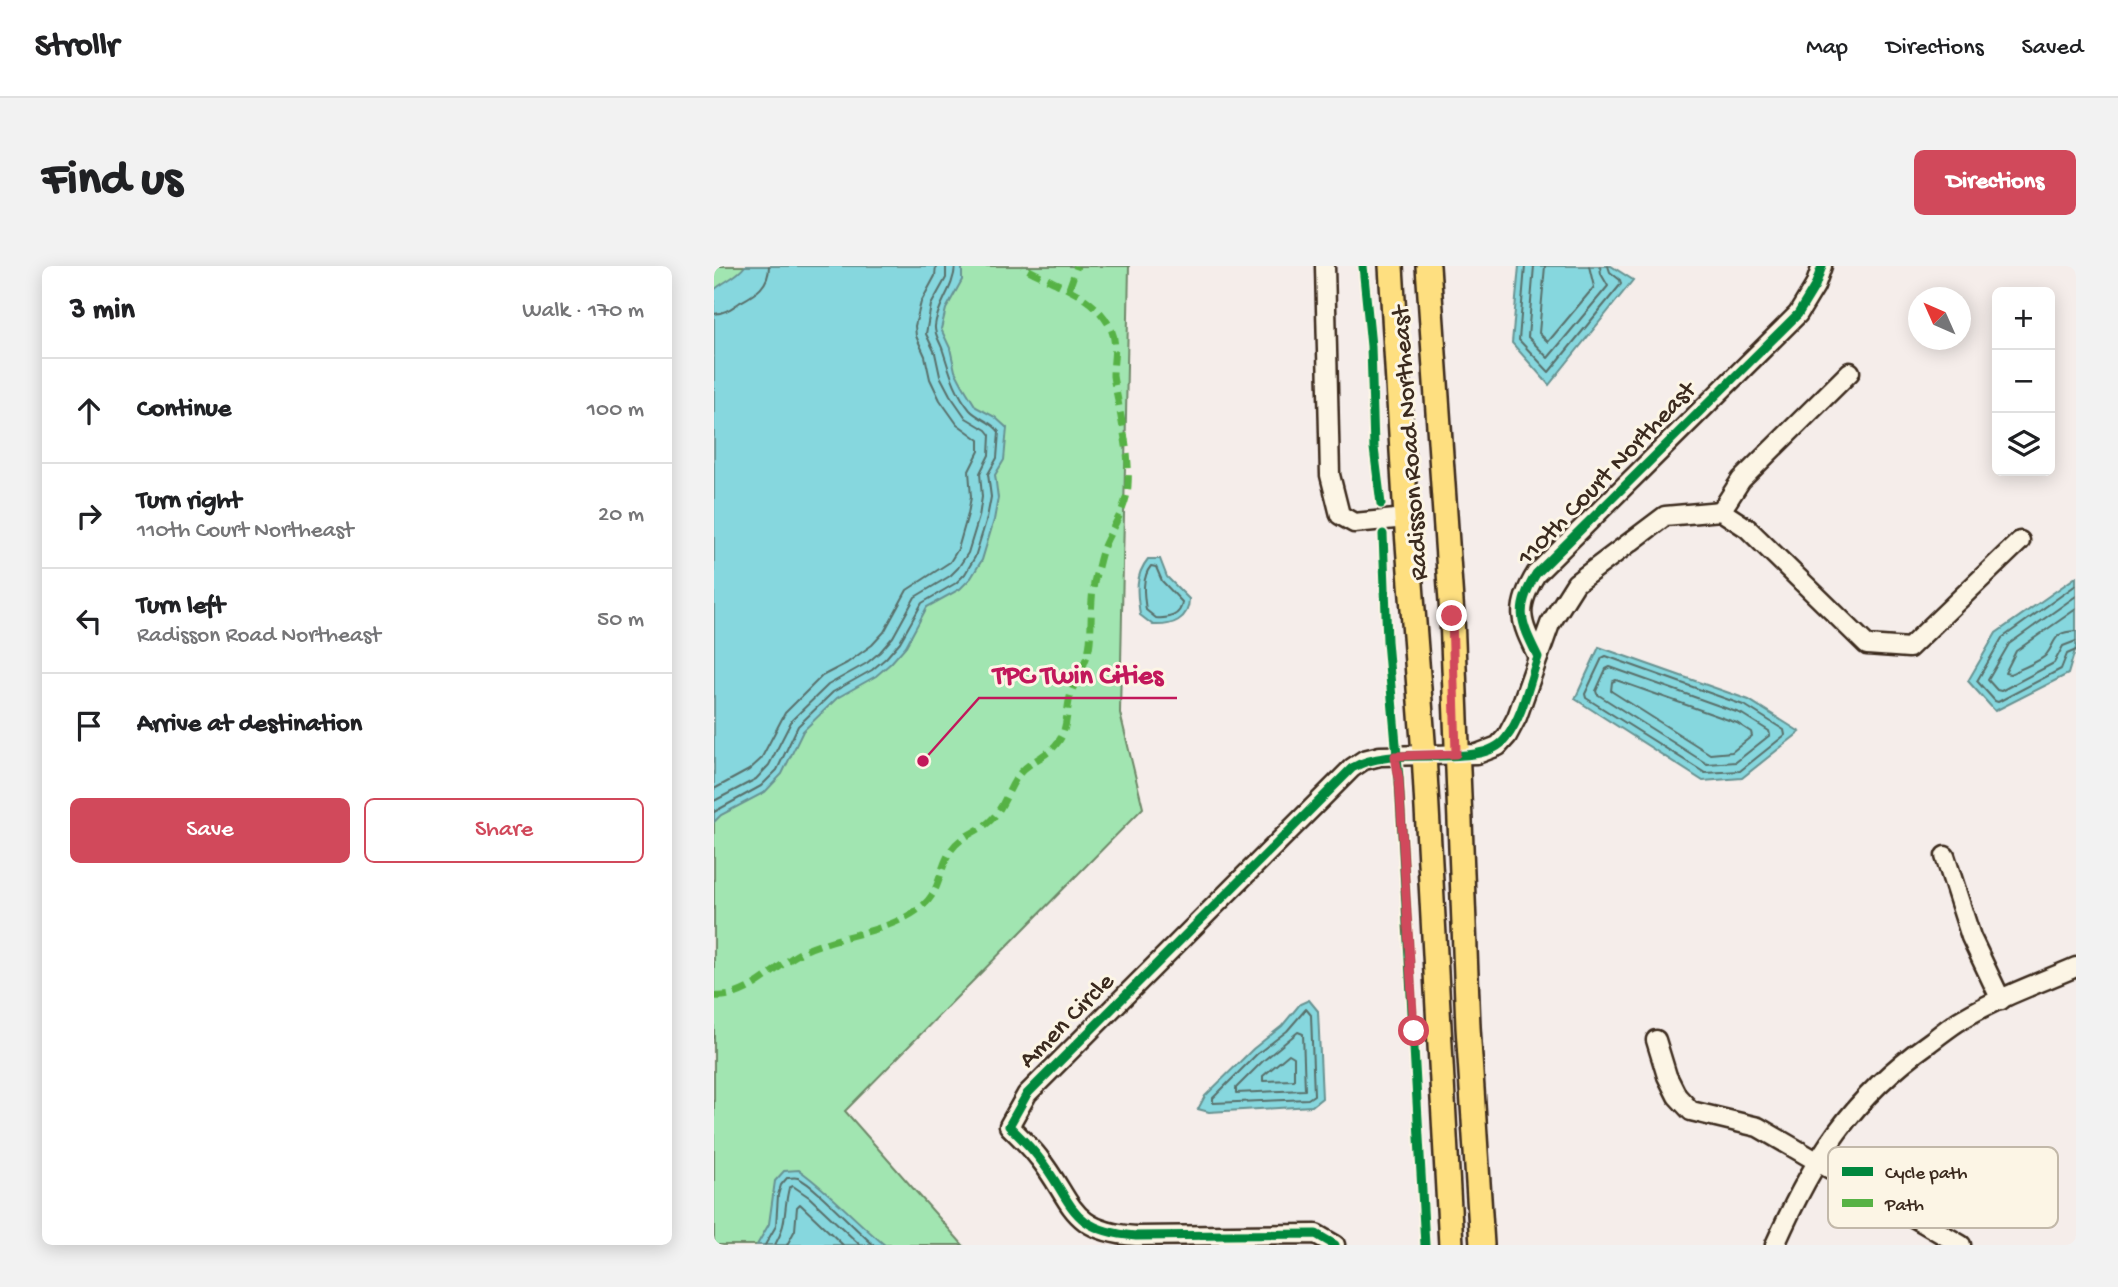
<!DOCTYPE html>
<meta charset="utf-8">
<style>
:root{--surface:#fff;--page:#f2f2f2;--text:#202124;--muted:#757577;--line:#e0e0e0;--accent:#d1495b}
body{margin:0;font-family:"Gochi Hand",sans-serif;background:var(--page);color:var(--text)}
.controls{position:absolute;right:21px;top:21px;display:grid;overflow:hidden;border-radius:10px;box-shadow:0 4px 18px #0003}
.controls button{width:63px;height:63px;display:grid;place-items:center;padding:0;border:0;border-bottom:2px solid var(--line);background:var(--surface);color:var(--text);font:35px sans-serif}
.compass{position:absolute;left:1194px;top:21px;width:63px;height:63px;border-radius:50%;background:var(--surface);box-shadow:0 4px 18px #0003;rotate:315deg}
.stop{position:absolute;width:21px;height:21px;margin:-16px;border:5px solid #d1495b;border-radius:50%;background:#fff}
.stop.end{background:#d1495b;border-color:#fff;box-shadow:0 2px 7px #0008}
.list{margin:0;padding:0;list-style:none}
h2{display:flex;justify-content:space-between;align-items:center;height:91px;margin:0;padding:0 28px;font-size:30px}
h2 small{font-size:23px;font-weight:400;color:var(--muted)}
.list li{display:grid;grid-template-columns:46px 1fr auto;gap:21px;align-items:center;box-sizing:border-box;height:105px;padding:0 28px;border-top:2px solid var(--line)}
.list b{display:block;font-size:26px;white-space:nowrap}
.list p{margin:0;font-size:23px;white-space:nowrap;color:var(--muted)}
.list em{font-size:23px;font-style:normal;color:var(--muted)}
.actions{display:flex;gap:14px;padding:21px 28px}
.actions a{flex:1;padding:16px 0;border:2px solid var(--accent);border-radius:10px;text-align:center;font-size:24px;color:var(--accent)}
.actions .main{background:var(--accent);color:#fff}
.icon{flex:none;width:38px;height:38px;fill:none;stroke:currentColor;stroke-width:2;stroke-linecap:round;stroke-linejoin:round}
.map{position:relative;flex:none;width:1362px;height:979px;overflow:hidden;border-radius:10px}
header{display:flex;align-items:center;gap:42px;box-sizing:border-box;height:98px;padding:0 35px;background:var(--surface);border-bottom:2px solid var(--line)}
header strong{font-size:33px}
nav{display:flex;gap:38px;margin-inline-start:auto;font-size:24px}
.intro{display:flex;align-items:center;justify-content:space-between;box-sizing:border-box;height:168px;padding:0 42px}
h1{margin:0;font-size:49px}
.button{padding:18px 32px;border-radius:10px;background:var(--accent);color:#fff;font-size:24px;font-weight:700}
main{display:flex;gap:42px;padding:0 42px}
aside{flex:1;background:var(--surface);border-radius:10px;box-shadow:0 4px 18px #0003}
.map>svg:first-child{display:block}
</style>
<header>
<strong>Strollr</strong>
<nav><a>Map</a><a>Directions</a><a>Saved</a></nav>
</header>
<div class="intro"><h1>Find us</h1><a class="button">Directions</a></div>
<main>
<aside>
<h2>3 min<small>Walk · 170 m</small></h2>
<ul class="list">
<li><svg class="icon" aria-label="ahead" viewBox="0 0 24 24"><path d="M12 20V5M6 11l6-6 6 6"/></svg><div><b>Continue</b></div><em>100 m</em></li>
<li><svg class="icon" aria-label="right" viewBox="0 0 24 24"><path d="M7 20v-9h11M14 6l5 5-5 5"/></svg><div><b>Turn right</b><p>110th Court Northeast</p></div><em>20 m</em></li>
<li><svg class="icon" aria-label="left" viewBox="0 0 24 24"><path d="M17 20v-9H6M10 6l-5 5 5 5"/></svg><div><b>Turn left</b><p>Radisson Road Northeast</p></div><em>50 m</em></li>
<li><svg class="icon" aria-label="arrive" viewBox="0 0 24 24"><path d="M6 21V4h12l-3 4 3 4H6"/></svg><div><b>Arrive at destination</b></div></li>
</ul>
<div class="actions"><a class="main">Save</a><a>Share</a></div>
</aside>
<div class="map">
<svg width="1362" height="979" viewBox="0 0 1362 979">
<rect width="100%" height="100%" fill="#f5edea"/>
<filter id="ink" filterUnits="userSpaceOnUse"><feTurbulence type="fractalNoise" baseFrequency=".0143" numOctaves="2"/><feDisplacementMap in="SourceGraphic" scale="14" xChannelSelector="R" yChannelSelector="G"/><feConvolveMatrix kernelMatrix="1 2 1 2 8 2 1 2 1" color-interpolation-filters="sRGB"/></filter>
<g filter="url(#ink)">
<path fill="#a1e5b1" stroke="#6e8868" stroke-width="2" d="M 0,0 L 415,0 L 406,447 L 429,542 L 131,845 L 249,979 L 0,979 Z"/>
<g fill="#86d7de" stroke="#689291" stroke-width="2">
<path d="M 31,0 L 248,0 L 248,14 L 232,43 L 227,63 L 236,82 L 241,105 L 249,120 L 262,141 L 281,151 L 293,162 L 290,194 L 281,209 L 284,232 L 280,254 L 268,294 L 257,312 L 246,323 L 213,341 L 192,380 L 177,397 L 162,410 L 123,432 L 89,465 L 68,508 L 51,526 L 7,549 L 0,556 L 0,24 C 10,15 23,11 31,0 Z"/>
<path d="M 805,0 L 897,0 L 919,14 L 835,119 L 798,77 Z"/>
<path d="M 434,293 L 446,293 L 453,311 L 475,333 C 475,354 458,360 439,359 L 426,349 C 423,328 420,310 434,293 Z"/>
<path d="M 1362,311 L 1362,381 L 1354,408 L 1281,445 L 1254,415 L 1282,367 Z"/>
<path d="M 885,381 L 1035,434 L 1086,466 L 1028,512 L 989,515 L 861,433 Z"/>
<path d="M 595,734 L 604,745 L 608,832 L 598,840 L 495,846 L 484,843 L 491,830 L 539,783 L 568,760 L 586,738 Z"/>
<path d="M 85,904 C 116,926 141,955 171,979 L 43,979 L 55,958 L 61,915 L 70,905 Z"/>
</g>
<g fill="none" stroke-linecap="round" stroke-linejoin="round">
<g stroke="#596f6b" stroke-width="2">
<path d="M 811,0 L 805,74 L 835,106 L 907,18 L 906,14 L 896,6 L 894,0"/>
<path d="M 820,0 L 814,71 L 834,92 L 894,20 L 887,8 L 886,0"/>
<path d="M 831,0 L 825,67 L 834,76 L 880,21 L 875,0"/>
<path d="M 0,48 C 11,47 16,43 25,37 C 41,28 55,21 55,0"/>
<path d="M 437,300 L 442,301 L 448,315 L 468,336 C 467,350 454,353 442,352 L 432,344 C 430,330 427,312 437,300 Z"/>
<path d="M 1362,319 L 1288,372 L 1263,415 L 1281,435 L 1284,436 L 1347,403 L 1353,388 L 1362,384"/>
<path d="M 1362,330 L 1295,378 L 1274,414 L 1283,424 L 1287,425 L 1340,397 L 1349,380 L 1362,375"/>
<path d="M 1362,343 L 1302,385 L 1291,407 L 1296,408 C 1304,404 1327,395 1332,389 C 1343,375 1338,366 1362,365"/>
<path d="M 892,390 L 1032,440 L 1070,464 L 1071,469 L 1026,505 L 991,507 L 872,432 L 871,428 L 888,392 Z"/>
<path d="M 896,401 L 1028,448 L 1055,465 L 1056,469 L 1022,496 L 993,498 L 883,428 L 882,425 L 892,403 Z"/>
<path d="M 902,414 L 1023,457 L 1037,466 L 1038,470 L 1018,486 L 996,488 L 897,425 L 898,416 Z"/>
<path d="M 0,523 L 35,504 L 47,493 L 71,447 L 108,410 L 133,397 L 158,379 L 170,366 L 193,324 L 236,296 L 244,283 L 254,248 L 257,231 L 255,205 L 265,185 L 265,174 L 243,158 L 226,134 L 216,113 L 211,90 L 202,70 L 201,60 L 207,36 L 221,10 L 222,0"/>
<path d="M 0,535 L 42,513 L 55,499 L 78,454 L 114,419 L 153,397 L 166,386 L 179,371 L 201,331 L 236,310 L 244,302 L 254,287 L 265,251 L 268,231 L 266,207 L 275,189 L 276,169 L 272,164 L 252,152 L 236,129 L 226,110 L 221,87 L 212,68 L 217,39 L 232,12 L 232,0"/>
<path d="M 0,546 L 47,520 L 63,504 L 84,460 L 119,426 L 158,404 L 172,392 L 186,376 L 208,337 L 242,317 L 251,308 L 261,291 L 273,252 L 277,231 L 274,208 L 283,192 L 285,166 C 278,155 264,153 256,144 C 241,126 236,107 229,85 C 227,77 220,69 221,60 C 223,38 240,23 241,0"/>
<path d="M 592,743 L 597,749 L 600,829 L 594,833 L 499,837 L 499,832 L 543,788 L 573,765 Z"/>
<path d="M 584,766 L 589,768 L 591,824 L 522,827 L 522,822 L 549,795 Z"/>
<path d="M 575,788 L 580,791 L 580,814 L 549,815 L 549,810 Z"/>
<path d="M 51,979 L 62,960 L 64,929 L 67,919 L 73,912 C 77,912 81,911 84,912 C 102,920 141,964 160,979"/>
<path d="M 61,979 C 74,956 69,945 75,922 L 79,920 L 95,931 L 146,979"/>
<path d="M 73,979 L 81,964 L 83,941 L 86,938 L 129,979"/>
</g>
<defs>
<g id="minor">
<path d="M 611,0 L 616,209 L 626,249 L 640,257 L 692,252"/>
<path d="M 1007,245 L 1027,214 L 1136,106"/>
<path d="M 824,391 C 807,356 800,344 822,308 L 1084,48 L 1101,20 L 1108,0"/>
<path d="M 1231,590 L 1257,671 L 1287,734"/>
<path d="M 942,774 L 953,810 L 963,830 L 977,845 L 1044,861 L 1247,979"/>
<path d="M 621,979 L 602,968 L 422,970 C 354,965 360,936 325,892 C 316,880 305,870 295,860 L 313,828 L 638,502 L 650,494 L 666,490 L 763,488 L 784,480 L 793,470 L 803,451 L 836,358 L 862,317 L 951,250 L 1007,245 L 1033,262 L 1153,379 L 1195,382 L 1306,275"/>
<path d="M 1061,979 C 1099,893 1137,832 1215,777 C 1226,769 1237,759 1250,752 C 1285,731 1325,717 1362,701"/>
</g>
<g id="major">
<path d="M 677,0 L 692,252 L 710,488 L 737,979"/>
<path d="M 714,0 L 738,350 L 754,761 L 768,979"/>
</g>
</defs>
<use href="#minor" stroke="#3b2a1e" stroke-width="23"/>
<use href="#major" stroke="#3b2a1e" stroke-width="28"/>
<use href="#minor" stroke="#fcf5e5" stroke-width="18"/>
<use href="#major" stroke="#fedf80" stroke-width="23"/>
<g stroke="#57b245" stroke-width="7" stroke-dasharray="14 7" stroke-linecap="butt">
<path d="M 355,23 L 363,0"/>
<path d="M 0,730 C 37,733 60,699 92,684 C 129,668 173,667 206,642 C 228,626 224,602 238,583 C 248,569 264,566 276,555 C 291,541 294,521 307,506 C 317,495 335,489 344,476 C 354,464 352,445 356,431 C 361,412 374,397 376,376 C 378,353 376,331 382,308 C 385,298 387,287 391,278 C 400,258 413,241 414,219 C 416,191 409,163 404,135 C 403,127 400,118 399,110 C 399,93 404,78 397,63 C 380,27 339,19 308,0"/>
</g>
<defs>
<g id="cycleway">
<path d="M 649,0 L 657,80 L 660,182 L 667,238"/>
<path d="M 669,268 L 673,375 L 685,513 L 711,979"/>
<path d="M 621,979 L 602,968 L 422,970 C 354,965 360,936 325,892 C 316,880 305,870 295,860 L 313,828 L 638,502 C 680,476 767,506 792,472 C 809,450 815,417 824,391 C 807,356 800,344 822,308 L 1084,48 L 1101,20 L 1108,0"/>
</g>
</defs>
<use href="#cycleway" stroke="#fcf5e5" stroke-width="13"/>
<use href="#cycleway" stroke="#00873e" stroke-width="9"/>
</g>
</g>
<g fill="none" stroke-linecap="round" stroke-linejoin="round" filter="url(#ink)">
<path stroke="#d1495b" stroke-width="9" d="M 700,765 L 685,513 L 681,490 L 742,488 L 738,350"/>
</g>
<g text-anchor="middle" dominant-baseline="central" stroke-width="6" stroke-linejoin="round" paint-order="stroke">
<g font-size="26" fill="#3b2a1e" stroke="#fcf5e5">
<text transform="translate(698 177) rotate(-94)">Radisson Road Northeast</text>
<text transform="translate(894 209) rotate(-46)">110th Court Northeast</text>
<text transform="translate(354 756) rotate(-45)">Amen Circle</text>
</g>
</g>
<rect x="1114" y="881" width="230" height="81" rx="10" fill="#fcf5e5" stroke="#c2b8a9" stroke-width="2"/>
<rect x="1128" y="901" width="31" height="9" fill="#00873e"/>
<rect x="1128" y="933" width="31" height="8" fill="#57b245"/>
<g font-size="19" fill="#3b2a1e">
<text x="1171" y="912">Cycle path</text>
<text x="1171" y="944">Path</text>
</g>
<path fill="none" stroke="#c2185b" stroke-width="2.5" d="M209 495L265 432H463"/>
<circle fill="#c2185b" stroke="#fcf5e5" stroke-width="2.5" cx="209" cy="495" r="7"/>
<g font-size="28" text-anchor="middle" font-weight="bold" fill="#c2185b" stroke="#fcf5e5" stroke-width="6" stroke-linejoin="round" paint-order="stroke">
<text x="364" y="417">TPC Twin Cities</text>
</g>
</svg>
<div class="controls">
<button>+</button>
<button>−</button>
<button><svg class="icon" aria-label="layers" viewBox="0 0 24 24"><path d="M12 4l9 5-9 5-9-5zM3 14l9 5 9-5"/></svg></button>
</div>
<svg class="compass" viewBox="-18 -18 36 36"><path d="M0-13l5 13h-10z" fill="#e53935"/><path d="M0 13l5-13h-10z" fill="#757577"/></svg>
<div class="stop" style="left:700px;top:765px"></div>
<div class="stop end" style="left:738px;top:350px"></div>
</div>
</main>
